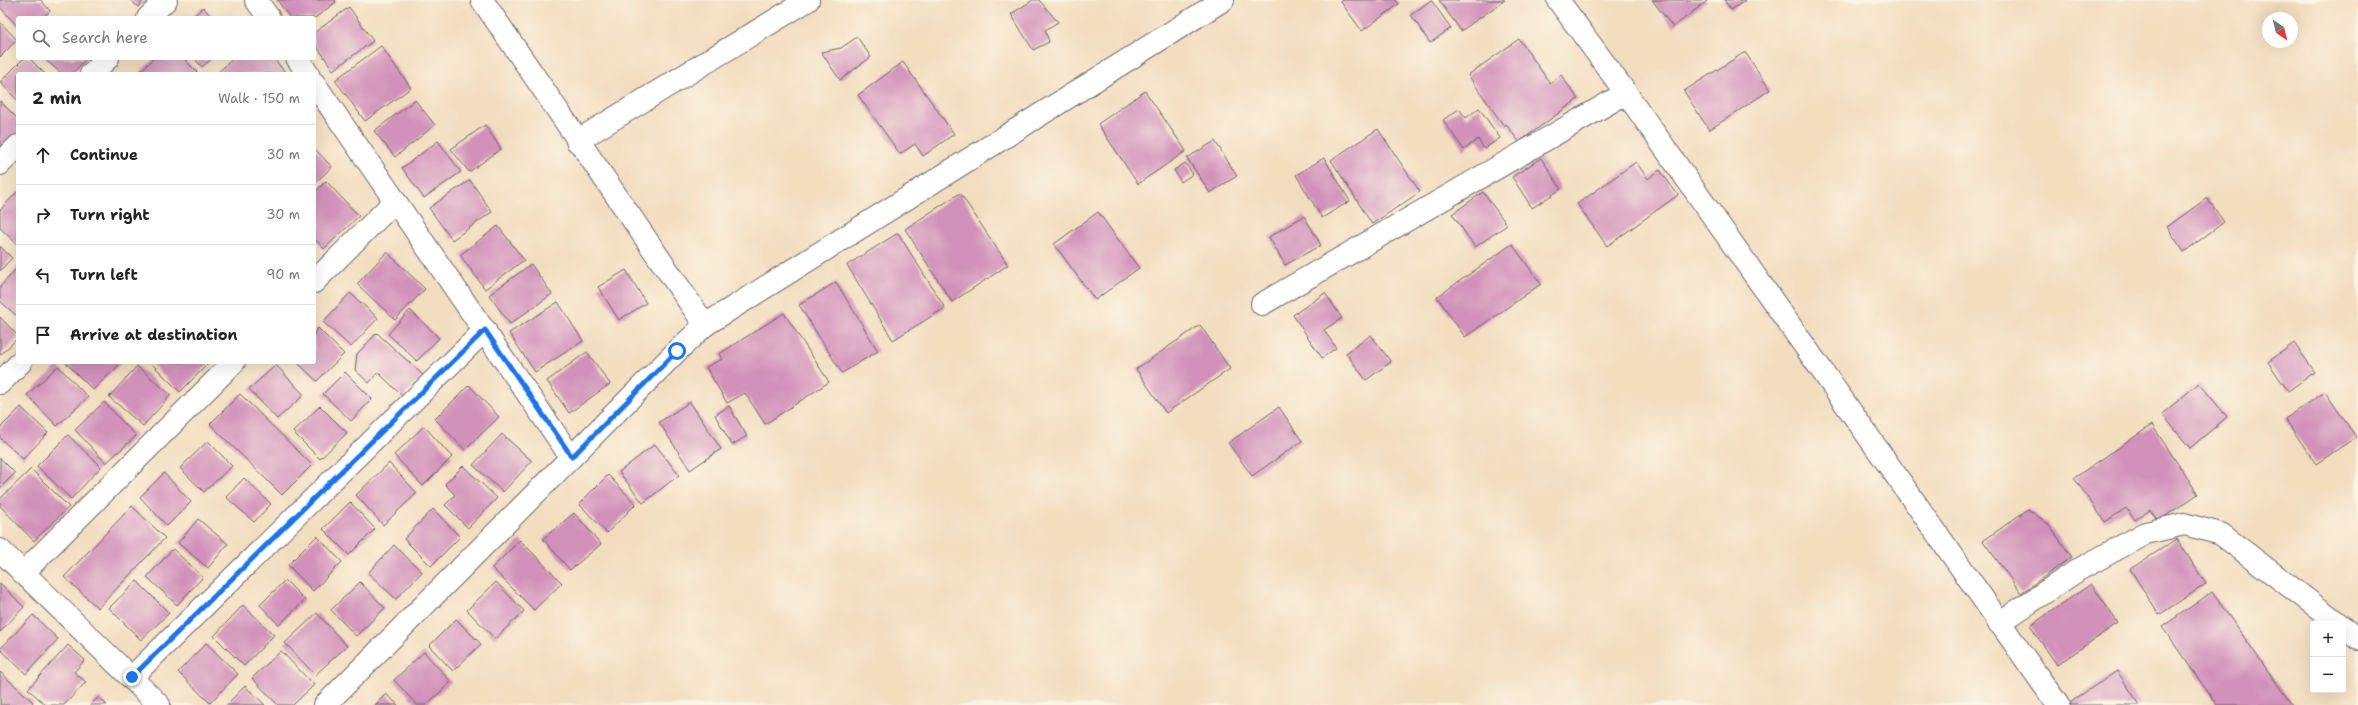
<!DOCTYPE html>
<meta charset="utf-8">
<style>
:root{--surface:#fff;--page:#f2f2f2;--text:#222;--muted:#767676;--line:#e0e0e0}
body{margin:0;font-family:"Shantell Sans",sans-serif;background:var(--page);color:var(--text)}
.controls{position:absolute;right:12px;bottom:12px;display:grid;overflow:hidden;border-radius:4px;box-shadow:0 4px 16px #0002}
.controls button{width:36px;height:36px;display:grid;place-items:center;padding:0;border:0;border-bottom:1px solid var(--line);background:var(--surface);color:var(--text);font:20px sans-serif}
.compass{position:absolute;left:2262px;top:12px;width:36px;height:36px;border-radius:50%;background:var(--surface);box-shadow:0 4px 16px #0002;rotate:145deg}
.stop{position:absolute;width:12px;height:12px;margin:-9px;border:3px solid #1a73e8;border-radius:50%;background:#fff}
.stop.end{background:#1a73e8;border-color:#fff;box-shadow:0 1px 4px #0008}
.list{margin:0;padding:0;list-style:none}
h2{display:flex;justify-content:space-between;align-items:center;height:52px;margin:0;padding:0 16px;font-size:17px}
h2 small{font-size:13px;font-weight:400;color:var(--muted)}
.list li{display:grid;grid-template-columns:26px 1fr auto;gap:12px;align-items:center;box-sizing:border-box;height:60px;padding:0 16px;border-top:1px solid var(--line)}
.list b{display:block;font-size:15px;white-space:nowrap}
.list em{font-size:13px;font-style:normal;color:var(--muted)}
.icon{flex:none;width:22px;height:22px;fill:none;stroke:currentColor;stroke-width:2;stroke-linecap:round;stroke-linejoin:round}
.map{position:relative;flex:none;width:2358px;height:705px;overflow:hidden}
.search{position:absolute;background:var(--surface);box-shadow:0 4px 16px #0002;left:16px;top:16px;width:300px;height:44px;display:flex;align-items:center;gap:10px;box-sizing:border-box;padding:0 14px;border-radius:4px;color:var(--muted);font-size:15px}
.panel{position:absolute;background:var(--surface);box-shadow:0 4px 16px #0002;left:16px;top:72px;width:300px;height:292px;border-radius:4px}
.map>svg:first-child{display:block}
</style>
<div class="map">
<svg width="2358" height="705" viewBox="0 0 2358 705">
<rect width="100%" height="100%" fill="#fcf5e5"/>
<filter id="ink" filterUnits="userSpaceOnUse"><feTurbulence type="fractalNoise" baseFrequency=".025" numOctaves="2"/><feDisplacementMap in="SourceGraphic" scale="8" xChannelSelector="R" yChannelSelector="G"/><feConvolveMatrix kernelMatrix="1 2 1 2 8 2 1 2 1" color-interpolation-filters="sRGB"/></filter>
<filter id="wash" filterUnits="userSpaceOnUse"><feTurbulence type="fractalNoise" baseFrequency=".012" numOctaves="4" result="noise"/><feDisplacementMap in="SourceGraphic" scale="16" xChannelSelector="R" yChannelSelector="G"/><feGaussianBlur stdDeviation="0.9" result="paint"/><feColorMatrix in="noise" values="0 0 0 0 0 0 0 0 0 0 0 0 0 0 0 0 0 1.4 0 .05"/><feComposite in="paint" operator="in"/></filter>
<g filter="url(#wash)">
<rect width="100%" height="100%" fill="#f3ddbf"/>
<g id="blocks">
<g fill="#d191ba">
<path d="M 0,0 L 41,0 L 50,11 L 42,18 L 18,18 L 18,27 L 0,7 Z"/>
<path d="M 130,0 L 144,0 L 138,7 Z"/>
<path d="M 277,0 L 335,0 L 336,2 L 315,18 L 290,18 Z"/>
<path d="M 1033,0 L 1039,0 L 1058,22 L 1045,30 L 1049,42 L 1033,50 L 1011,14 Z"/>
<path d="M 1343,0 L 1396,0 L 1399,4 L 1362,31 L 1341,2 Z"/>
<path d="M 1431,0 L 1451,28 L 1430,43 L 1411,15 Z"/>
<path d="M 1439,0 L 1505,0 L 1461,31 Z"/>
<path d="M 1652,0 L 1706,0 L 1707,1 L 1673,27 Z"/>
<path d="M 1724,0 L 1746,0 L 1731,10 Z"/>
<path d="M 203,7 L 213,18 L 191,18 Z"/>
<path d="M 349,7 L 373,41 L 333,70 L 314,42 L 314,33 Z"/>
<path d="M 0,22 L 17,40 L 0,57 Z"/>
<path d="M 857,37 L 871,57 L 840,80 L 821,52 L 841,48 Z"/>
<path d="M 1519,39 L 1550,83 L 1561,75 L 1578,99 L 1519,142 L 1506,124 L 1504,126 L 1468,75 Z"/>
<path d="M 381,46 L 411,88 L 365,121 L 335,80 Z"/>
<path d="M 1745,52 L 1770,90 L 1709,130 L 1684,91 Z"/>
<path d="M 24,58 L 29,58 L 45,74 L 18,74 L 18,101 L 0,82 Z"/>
<path d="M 44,58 L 87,58 L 72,74 L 62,74 Z"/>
<path d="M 154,58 L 183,58 L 199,74 L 138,74 Z"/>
<path d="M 194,58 L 213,58 L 202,67 Z"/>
<path d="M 234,58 L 273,58 L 287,74 L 216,74 Z"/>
<path d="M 903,62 L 954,134 L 923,156 L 915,144 L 900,154 L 858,95 Z"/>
<path d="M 1145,91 L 1186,151 L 1138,184 L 1098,124 Z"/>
<path d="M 415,100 L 435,125 L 395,157 L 374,131 Z"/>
<path d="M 0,101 L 18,119 L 18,136 L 0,154 Z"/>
<path d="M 1479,108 L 1500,138 L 1484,149 L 1478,139 L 1464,150 L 1443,120 L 1459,109 L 1466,118 Z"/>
<path d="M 485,125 L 501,149 L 469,172 L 451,149 Z"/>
<path d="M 1378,129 L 1420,192 L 1372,224 L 1331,160 Z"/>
<path d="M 438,141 L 461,172 L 424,198 L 402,168 Z"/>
<path d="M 1215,141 L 1237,176 L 1210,193 L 1187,158 Z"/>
<path d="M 314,148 L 332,167 L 314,184 Z"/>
<path d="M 1324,158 L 1350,201 L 1322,218 L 1296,175 Z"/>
<path d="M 1541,158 L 1561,189 L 1532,208 L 1512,177 Z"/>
<path d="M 1636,162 L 1648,179 L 1660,170 L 1678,195 L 1607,246 L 1577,204 Z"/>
<path d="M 1185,163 L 1193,174 L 1181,182 L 1174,170 Z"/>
<path d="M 470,180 L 492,212 L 452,240 L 429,208 Z"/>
<path d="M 326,181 L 359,216 L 324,249 L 314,238 L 314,193 Z"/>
<path d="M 18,191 L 18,245 L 0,228 L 0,210 Z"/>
<path d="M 1483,192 L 1507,225 L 1475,247 L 1452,214 Z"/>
<path d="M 960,193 L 1008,265 L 952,302 L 905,229 Z"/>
<path d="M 2207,198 L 2224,222 L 2184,252 L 2167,227 Z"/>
<path d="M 1098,212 L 1139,268 L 1095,300 L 1054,244 Z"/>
<path d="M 1304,216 L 1321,245 L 1285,265 L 1269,237 Z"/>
<path d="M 498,226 L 524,260 L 485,289 L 460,255 Z"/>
<path d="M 898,233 L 945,308 L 893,340 L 847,265 Z"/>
<path d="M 1512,244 L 1541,284 L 1465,337 L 1437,297 Z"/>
<path d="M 0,246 L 12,258 L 0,271 Z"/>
<path d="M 387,252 L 425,289 L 395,320 L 357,284 Z"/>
<path d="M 531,264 L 552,294 L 510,324 L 489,295 Z"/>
<path d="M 18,267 L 18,317 L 0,301 L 0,287 Z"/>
<path d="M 626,270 L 646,303 L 619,320 L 598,287 Z"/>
<path d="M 836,282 L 878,351 L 842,373 L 799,305 Z"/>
<path d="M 350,293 L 378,318 L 351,347 L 323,322 Z"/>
<path d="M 1325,293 L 1342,318 L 1324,330 L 1336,348 L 1322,358 L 1293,315 Z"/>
<path d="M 558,302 L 583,341 L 535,372 L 509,333 Z"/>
<path d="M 410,310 L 439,338 L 417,361 L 388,334 Z"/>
<path d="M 784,313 L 829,382 L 765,424 L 745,393 L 727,403 L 706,367 L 722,359 L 719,354 Z"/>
<path d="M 0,317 L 18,336 L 18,338 L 0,355 Z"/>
<path d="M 1200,325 L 1230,369 L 1166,413 L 1136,369 Z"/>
<path d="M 318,328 L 344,354 L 317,381 L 297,362 L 314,362 L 314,333 Z"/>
<path d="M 377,333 L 423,375 L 403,397 L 378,372 L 369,383 L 355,370 L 357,354 Z"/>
<path d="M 1371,335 L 1391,362 L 1366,380 L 1346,353 Z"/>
<path d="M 2294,343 L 2315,372 L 2288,391 L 2268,362 Z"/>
<path d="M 587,352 L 610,384 L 569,413 L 547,381 Z"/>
<path d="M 65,362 L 122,362 L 93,390 Z"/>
<path d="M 150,362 L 205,362 L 208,364 L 180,392 Z"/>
<path d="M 276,365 L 304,395 L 277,419 L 249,389 Z"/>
<path d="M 58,366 L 88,397 L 57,426 L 27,395 Z"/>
<path d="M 137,366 L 171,395 L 143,426 L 109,397 Z"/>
<path d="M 345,372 L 372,399 L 351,421 L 323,394 Z"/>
<path d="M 2199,383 L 2227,417 L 2190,448 L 2162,414 Z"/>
<path d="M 469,385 L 499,417 L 465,450 L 435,419 Z"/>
<path d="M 2325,392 L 2356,437 L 2316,464 L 2285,419 Z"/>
<path d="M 240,394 L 312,465 L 282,495 L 210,424 Z"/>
<path d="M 104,402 L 136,436 L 106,463 L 75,430 Z"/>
<path d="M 690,402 L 721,449 L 690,470 L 659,422 Z"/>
<path d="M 320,406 L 347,433 L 320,459 L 293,432 Z"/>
<path d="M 729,406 L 747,436 L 732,445 L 715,415 Z"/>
<path d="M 21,407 L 48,433 L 23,459 L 0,438 L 0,428 Z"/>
<path d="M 1279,407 L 1302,441 L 1252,476 L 1228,443 Z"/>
<path d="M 2152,425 L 2198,494 L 2158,521 L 2150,510 L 2135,520 L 2126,508 L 2105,522 L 2074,478 Z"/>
<path d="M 424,426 L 452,457 L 423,486 L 394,455 Z"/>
<path d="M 502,434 L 532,461 L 503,492 L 473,465 Z"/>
<path d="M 68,435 L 101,467 L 71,499 L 37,466 Z"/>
<path d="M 208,441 L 232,466 L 204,492 L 180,468 Z"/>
<path d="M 655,444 L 679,475 L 643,503 L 619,472 Z"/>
<path d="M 0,458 L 15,473 L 0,488 Z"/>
<path d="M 389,463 L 417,493 L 383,525 L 356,495 Z"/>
<path d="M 463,466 L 497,498 L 468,528 L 445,505 L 455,495 L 445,484 Z"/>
<path d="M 31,469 L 69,507 L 34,541 L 0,506 L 0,499 Z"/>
<path d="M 164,473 L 191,502 L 167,526 L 140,497 Z"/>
<path d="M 608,475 L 636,504 L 607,533 L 579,504 Z"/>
<path d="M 244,478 L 271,504 L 254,522 L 226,497 Z"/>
<path d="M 350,502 L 375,529 L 349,555 L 323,529 Z"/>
<path d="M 132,506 L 165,538 L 98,608 L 64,577 Z"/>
<path d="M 433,509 L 460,537 L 431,566 L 404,539 Z"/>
<path d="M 2028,509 L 2048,524 L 2072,557 L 2021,593 L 1983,541 Z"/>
<path d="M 574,513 L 601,544 L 570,570 L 543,539 Z"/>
<path d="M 198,519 L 228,544 L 208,568 L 178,543 Z"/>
<path d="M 317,536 L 342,562 L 313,591 L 288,565 Z"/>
<path d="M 2177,539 L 2206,584 L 2159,615 L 2130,569 Z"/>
<path d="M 520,540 L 562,583 L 534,610 L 492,568 Z"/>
<path d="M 394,545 L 422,572 L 396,599 L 368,573 Z"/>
<path d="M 173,549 L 203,577 L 177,605 L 147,577 Z"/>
<path d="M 285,580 L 305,600 L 279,625 L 260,605 Z"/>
<path d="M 137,581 L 169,613 L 141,640 L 109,608 Z"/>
<path d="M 360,582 L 385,608 L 356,636 L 331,610 Z"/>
<path d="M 496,582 L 524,611 L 495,639 L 467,610 Z"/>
<path d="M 0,583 L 24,607 L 0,632 Z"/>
<path d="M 2091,584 L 2118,623 L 2057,665 L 2030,626 Z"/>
<path d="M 2212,592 L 2292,705 L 2217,705 L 2162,627 Z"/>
<path d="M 243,605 L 274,635 L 244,666 L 214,636 Z"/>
<path d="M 317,613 L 347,646 L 315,675 L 285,643 Z"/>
<path d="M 33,615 L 58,639 L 26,674 L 0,649 Z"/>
<path d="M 456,619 L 481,644 L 453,671 L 429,646 Z"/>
<path d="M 206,643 L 238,674 L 210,703 L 178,672 Z"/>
<path d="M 68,645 L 85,660 L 74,672 L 86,682 L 64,705 L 46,705 L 28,689 Z"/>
<path d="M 281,651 L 314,685 L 293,705 L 278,705 L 252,678 Z"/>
<path d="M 424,652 L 451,682 L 426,705 L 417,705 L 394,680 Z"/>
<path d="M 2117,671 L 2140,705 L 2066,705 Z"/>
<path d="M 0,672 L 33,702 L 31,705 L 0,705 Z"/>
<path d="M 245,686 L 265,705 L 226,705 Z"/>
<path d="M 386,694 L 398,705 L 375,705 Z"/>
<path d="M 99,697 L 107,705 L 90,705 Z"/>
</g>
</g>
</g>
<g filter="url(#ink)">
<use href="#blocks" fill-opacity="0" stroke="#6b6369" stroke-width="1"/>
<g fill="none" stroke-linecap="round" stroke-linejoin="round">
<defs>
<g id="street">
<path d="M 256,0 L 269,18"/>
<path d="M 482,0 L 705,325"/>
<path d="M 1558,0 L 1626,93 L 2058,705"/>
<path d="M 148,18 L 166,0"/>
<path d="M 297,58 L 308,74"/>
<path d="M 91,74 L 108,58"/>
<path d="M 314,83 L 571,457"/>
<path d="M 577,141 L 808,0"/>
<path d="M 0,164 L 18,146"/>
<path d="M 314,282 L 394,202"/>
<path d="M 1262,304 L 1626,93"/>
<path d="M 0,383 L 21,362"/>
<path d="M 0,550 L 159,705"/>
<path d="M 23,573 L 234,362"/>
<path d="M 1999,623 L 2078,570 L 2146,533 L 2184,524 L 2221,534 L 2339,624"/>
<path d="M 2343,627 L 2358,639"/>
<path d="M 132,677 L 485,330"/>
<path d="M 325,705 L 677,351 L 705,325 L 1223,0"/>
</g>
</defs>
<use href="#street" stroke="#6b6369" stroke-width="24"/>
<use href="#street" stroke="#fff" stroke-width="22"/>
</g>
</g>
<g fill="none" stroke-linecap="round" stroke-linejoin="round" filter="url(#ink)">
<path stroke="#1a73e8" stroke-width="5" d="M 132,677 L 485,330 L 572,457 L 677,351"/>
</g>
</svg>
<div class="controls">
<button>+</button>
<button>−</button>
</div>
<svg class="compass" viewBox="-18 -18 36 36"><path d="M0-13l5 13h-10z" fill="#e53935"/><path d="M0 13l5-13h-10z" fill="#767676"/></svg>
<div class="stop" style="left:677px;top:351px"></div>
<div class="stop end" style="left:132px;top:677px"></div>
<div class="search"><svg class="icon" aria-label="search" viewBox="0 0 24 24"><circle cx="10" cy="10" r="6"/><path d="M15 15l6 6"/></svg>Search here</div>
<section class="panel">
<h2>2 min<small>Walk · 150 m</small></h2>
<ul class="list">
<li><svg class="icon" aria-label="ahead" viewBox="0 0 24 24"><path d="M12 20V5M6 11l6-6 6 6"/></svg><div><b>Continue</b></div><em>30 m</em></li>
<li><svg class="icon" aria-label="right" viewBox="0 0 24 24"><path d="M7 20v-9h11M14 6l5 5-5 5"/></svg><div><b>Turn right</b></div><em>30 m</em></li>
<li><svg class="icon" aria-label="left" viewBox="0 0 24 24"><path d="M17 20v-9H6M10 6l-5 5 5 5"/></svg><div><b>Turn left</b></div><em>90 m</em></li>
<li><svg class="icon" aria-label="arrive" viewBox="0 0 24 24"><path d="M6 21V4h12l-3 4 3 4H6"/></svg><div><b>Arrive at destination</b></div></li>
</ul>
</section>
</div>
